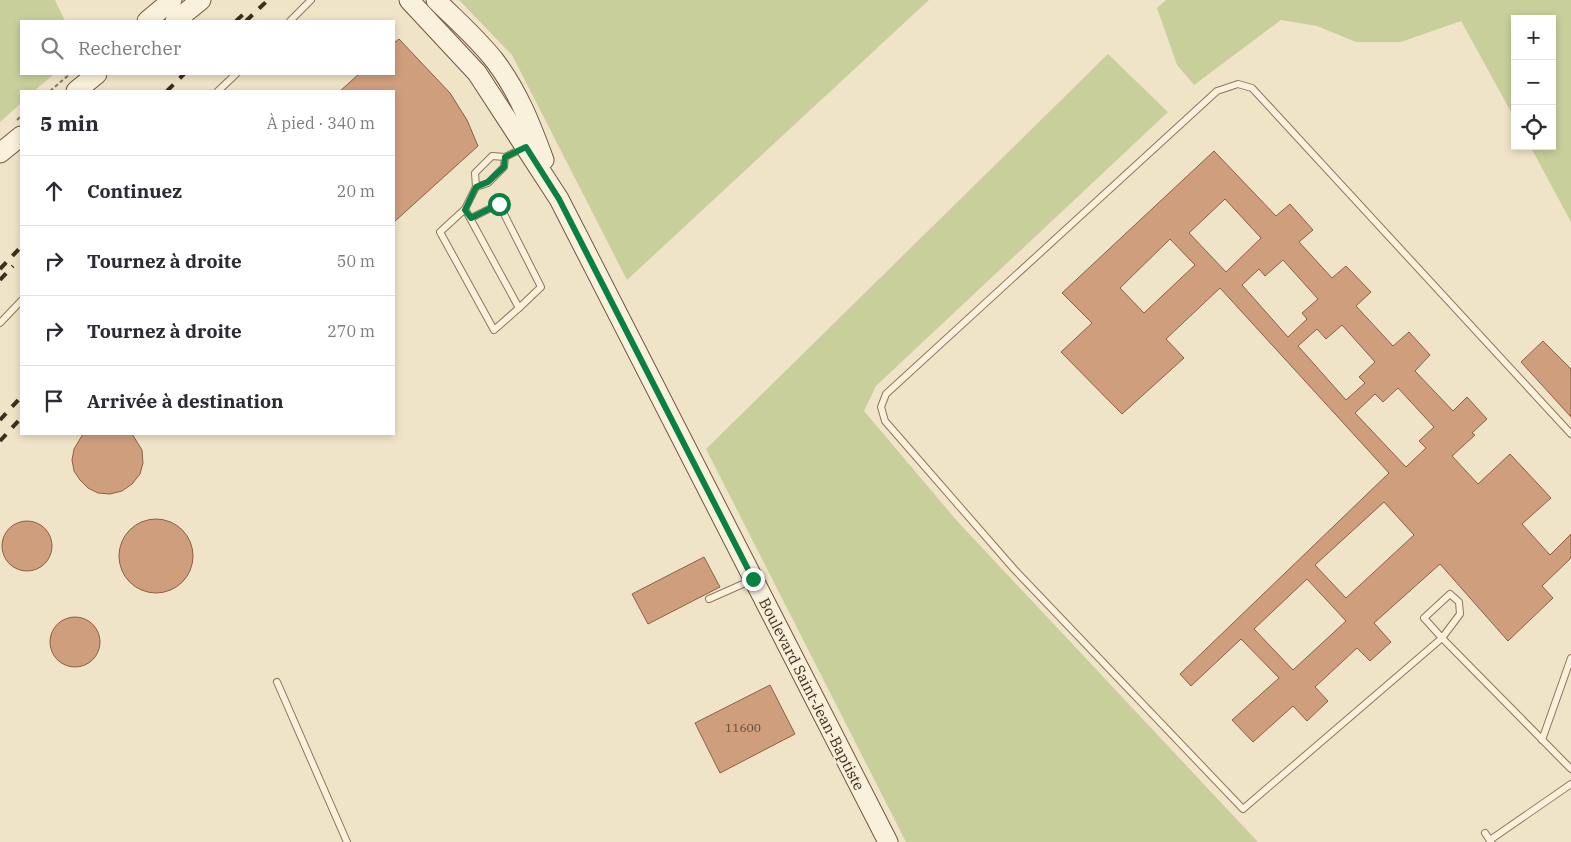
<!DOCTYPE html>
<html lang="fr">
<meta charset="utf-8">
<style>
:root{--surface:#fff;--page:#f7f7f7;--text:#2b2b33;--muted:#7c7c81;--line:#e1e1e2}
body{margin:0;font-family:"IBM Plex Serif",serif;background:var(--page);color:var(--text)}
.controls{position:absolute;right:15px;top:15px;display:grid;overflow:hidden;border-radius:0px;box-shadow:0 2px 8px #0003}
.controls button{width:45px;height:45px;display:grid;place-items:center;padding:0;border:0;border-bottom:1px solid var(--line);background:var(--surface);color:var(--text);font:25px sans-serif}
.stop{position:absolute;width:15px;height:15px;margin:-11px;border:4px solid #0b8043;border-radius:50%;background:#fff}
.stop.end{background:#0b8043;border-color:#fff;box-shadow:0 1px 5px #0008}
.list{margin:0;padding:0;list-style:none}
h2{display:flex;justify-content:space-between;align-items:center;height:65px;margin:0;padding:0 20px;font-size:21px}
h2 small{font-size:16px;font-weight:400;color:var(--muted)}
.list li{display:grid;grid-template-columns:32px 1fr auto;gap:15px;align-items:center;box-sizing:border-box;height:70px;padding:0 20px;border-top:1px solid var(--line)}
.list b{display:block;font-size:19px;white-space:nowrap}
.list em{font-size:16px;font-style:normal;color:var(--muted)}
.icon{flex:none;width:28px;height:28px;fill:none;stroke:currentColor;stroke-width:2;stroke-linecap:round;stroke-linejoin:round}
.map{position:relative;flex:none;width:1571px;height:842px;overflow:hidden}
.search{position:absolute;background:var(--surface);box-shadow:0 2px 8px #0003;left:20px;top:20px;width:375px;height:55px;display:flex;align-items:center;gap:12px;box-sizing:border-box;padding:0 18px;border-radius:0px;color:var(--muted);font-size:19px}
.panel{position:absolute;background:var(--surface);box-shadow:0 2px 8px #0003;left:20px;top:90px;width:375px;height:345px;border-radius:0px}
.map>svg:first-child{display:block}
</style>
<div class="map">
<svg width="1571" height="842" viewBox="0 0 1571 842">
<rect width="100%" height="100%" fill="#f0e4c8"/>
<g fill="#c9cf9b">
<path d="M 0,0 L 55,0 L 65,21 L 21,21 L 21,74 L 54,74 L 34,91 L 21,91 L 21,103 L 0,122 Z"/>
<path d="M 459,0 L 929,0 L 627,280 L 512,55 Z"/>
<path d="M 1166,0 L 1571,0 L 1571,222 L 1530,146 L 1552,146 L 1552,19 L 1515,19 L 1515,119 L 1461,21 L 1401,42 L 1356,42 L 1317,26 L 1281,20 L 1194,85 L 1177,65 L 1157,8 Z"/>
<path d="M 1108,54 L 1168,112 L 876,386 L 864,411 L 958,522 L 1258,842 L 906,842 L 706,449 Z"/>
</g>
<g fill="#cf9f7d" stroke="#8d5f41" fill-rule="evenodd">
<path d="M 399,39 L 450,93 L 467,120 L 478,146 L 394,222 L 394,91 L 340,91 L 359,74 L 394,74 L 394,43 Z"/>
<path d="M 1214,151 L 1276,216 L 1290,204 L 1313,230 L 1299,242 L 1332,278 L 1346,266 L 1371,292 L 1356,306 L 1393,346 L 1409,332 L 1430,355 L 1415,371 L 1453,411 L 1467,397 L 1487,419 L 1472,433 L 1475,435 L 1452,456 L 1478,484 L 1510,454 L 1551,498 L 1522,524 L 1550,555 L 1571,534 L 1571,558 L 1542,586 L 1553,598 L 1508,641 L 1440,564 L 1374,623 L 1391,642 L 1370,661 L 1357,648 L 1315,687 L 1328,701 L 1307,721 L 1293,706 L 1253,742 L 1232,720 L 1279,678 L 1241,639 L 1191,686 L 1180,674 L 1389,473 L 1220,288 L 1166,339 L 1184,358 L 1122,414 L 1061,352 L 1092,323 L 1062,293 ZM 1225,199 L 1261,238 L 1226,272 L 1189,233 ZM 1170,239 L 1195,265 L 1144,313 L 1120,288 ZM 1283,260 L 1318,299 L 1302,313 L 1307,319 L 1288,337 L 1242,285 L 1259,269 L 1265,276 ZM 1342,325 L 1375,362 L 1359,377 L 1365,383 L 1346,400 L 1298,346 L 1317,329 L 1326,339 ZM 1398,388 L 1434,427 L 1419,441 L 1426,448 L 1406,467 L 1355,413 L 1375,394 L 1383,402 ZM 1384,502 L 1414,535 L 1346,598 L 1315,565 ZM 1307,579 L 1346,621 L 1293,670 L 1254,629 Z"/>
<path d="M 1543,341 L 1571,369 L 1571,417 L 1521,362 Z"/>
<path d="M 83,434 L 132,434 L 142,450 L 143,463 L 140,474 L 132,484 L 122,491 L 110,494 L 98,493 L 88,488 L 80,480 L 74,471 L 72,460 L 74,449 Z"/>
<circle cx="156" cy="556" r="37"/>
<circle cx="27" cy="546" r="25"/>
<path d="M 704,557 L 720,587 L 648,624 L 632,594 Z"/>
<circle cx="75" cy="642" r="25"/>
<path d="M 770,685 L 795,734 L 720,773 L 695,723 Z"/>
</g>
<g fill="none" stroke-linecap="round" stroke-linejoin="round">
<defs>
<g id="lane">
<path d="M 290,21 L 311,0"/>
<path d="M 218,91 L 236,74"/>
<path d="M 476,187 L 488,183 L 504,167 L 505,157"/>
<path d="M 465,209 L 440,232 L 494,330 L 519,308"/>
<path d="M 471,218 L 499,204 L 541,287 L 519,308 L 465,209 L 476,187 L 475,173 L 492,156 L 505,157 L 523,148"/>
<path d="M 0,323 L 21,301"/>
<path d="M 1571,434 L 1252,88 L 1238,84 L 1217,91 L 886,394 L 881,407 L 885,421 L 1014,569 L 1243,809 L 1442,638 L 1460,614 L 1459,602 L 1450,594 L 1424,618 L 1442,638 L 1571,769"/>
<path d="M 709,599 L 752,580"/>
<path d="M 277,682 L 347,842"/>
<path d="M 1542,740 L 1571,658"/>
<path d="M 1485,833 L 1491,842"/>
<path d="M 1490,840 L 1571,784"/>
</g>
<g id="secondary">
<path d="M 409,0 L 477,73 L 559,199 L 888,842"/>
<path d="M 436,0 C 456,20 478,39 495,61 C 518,91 531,125 544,160"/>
<path d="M 147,21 L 172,0"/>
<path d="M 175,21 L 201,0"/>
<path d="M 76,91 L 97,74"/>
<path d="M 0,153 L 21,136"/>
</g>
</defs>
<use href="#lane" stroke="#8d765c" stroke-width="8"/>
<use href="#secondary" stroke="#6f573f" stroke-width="21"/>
<g stroke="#8d765c" stroke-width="2" stroke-dasharray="4 2.5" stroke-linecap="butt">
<path d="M 50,91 L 70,74"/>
<path d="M 17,120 L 21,116"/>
</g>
<use href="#lane" stroke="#faf1dc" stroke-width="6"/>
<use href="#secondary" stroke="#faf1dc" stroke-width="19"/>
<g stroke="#3d2e20" stroke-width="4" stroke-dasharray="9 9" stroke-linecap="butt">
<path d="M 236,21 L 249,9"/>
<path d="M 246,21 L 268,0"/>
<path d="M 167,91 L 184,74"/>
<path d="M 0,269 L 21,247"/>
<path d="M 0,280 L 13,266"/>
<path d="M 0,420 L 21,397"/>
<path d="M 0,441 L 21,418"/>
</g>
</g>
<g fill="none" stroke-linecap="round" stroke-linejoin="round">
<path stroke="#0b8043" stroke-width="6" d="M 499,204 L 471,218 L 465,210 L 476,187 L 488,182 L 504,167 L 505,157 L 526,147 L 559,199 L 753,579"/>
</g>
<g text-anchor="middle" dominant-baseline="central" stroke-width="4" stroke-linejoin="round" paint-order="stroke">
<g font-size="12" fill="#624a37">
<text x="743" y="727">11600</text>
</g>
<g font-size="15" fill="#3d2e20" stroke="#f7eed8">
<text transform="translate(812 694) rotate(63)">Boulevard Saint-Jean-Baptiste</text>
</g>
</g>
</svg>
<div class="controls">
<button>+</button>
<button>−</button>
<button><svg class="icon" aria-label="locate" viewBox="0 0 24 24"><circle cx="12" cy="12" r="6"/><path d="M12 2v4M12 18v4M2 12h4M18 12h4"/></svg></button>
</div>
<div class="stop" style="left:499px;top:204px"></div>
<div class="stop end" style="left:753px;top:579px"></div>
<div class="search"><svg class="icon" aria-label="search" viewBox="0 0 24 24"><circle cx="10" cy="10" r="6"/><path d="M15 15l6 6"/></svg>Rechercher</div>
<section class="panel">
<h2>5 min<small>À pied · 340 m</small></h2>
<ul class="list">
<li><svg class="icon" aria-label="ahead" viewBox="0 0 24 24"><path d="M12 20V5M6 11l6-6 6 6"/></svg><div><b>Continuez</b></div><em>20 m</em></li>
<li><svg class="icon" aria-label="right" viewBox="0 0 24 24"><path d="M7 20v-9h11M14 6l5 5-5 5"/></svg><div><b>Tournez à droite</b></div><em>50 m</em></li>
<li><svg class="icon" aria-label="right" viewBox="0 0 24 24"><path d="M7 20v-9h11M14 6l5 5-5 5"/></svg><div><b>Tournez à droite</b></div><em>270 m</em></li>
<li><svg class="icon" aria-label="arrive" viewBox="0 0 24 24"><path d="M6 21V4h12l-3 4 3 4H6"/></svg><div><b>Arrivée à destination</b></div></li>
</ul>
</section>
</div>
